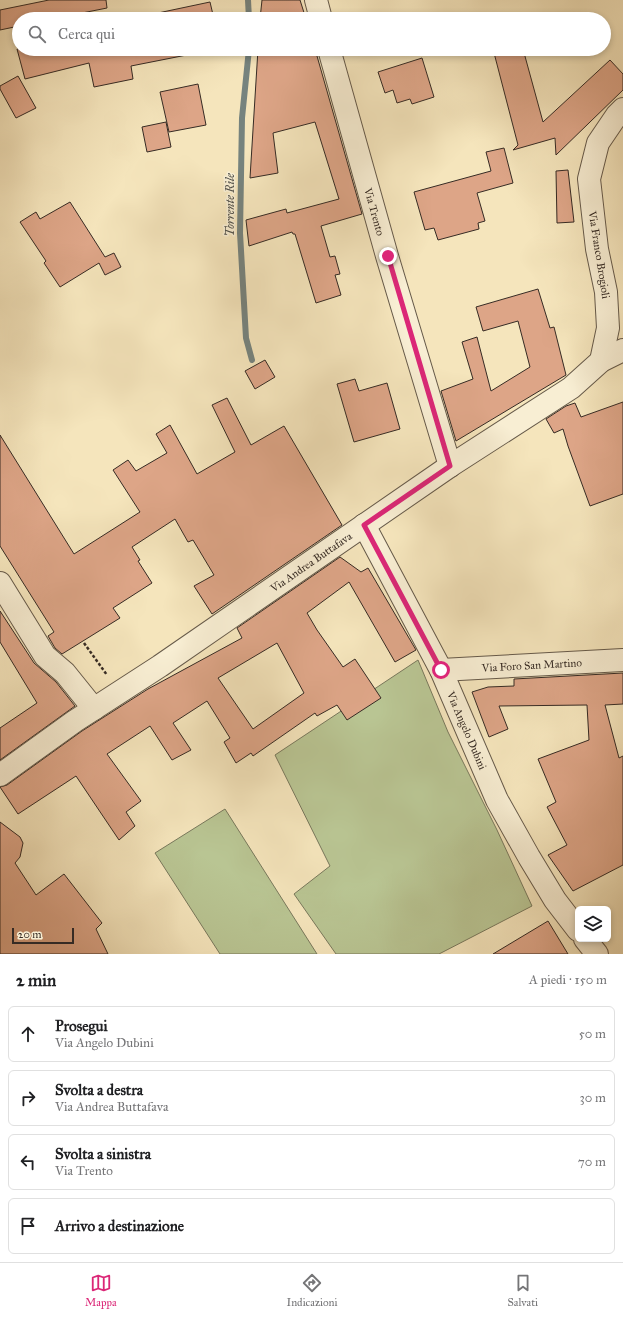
<!DOCTYPE html>
<html lang="it">
<meta charset="utf-8">
<style>
:root{--surface:#fff;--page:#f2f2f2;--text:#202124;--muted:#757577;--line:#e0e0e0;--accent:#db2777}
body{margin:0;font-family:"IM FELL Great Primer",serif;background:var(--page);color:var(--text)}
.controls{position:absolute;right:12px;bottom:12px;display:grid;overflow:hidden;border-radius:6px;box-shadow:0 2px 6px #0003}
.controls button{width:36px;height:36px;display:grid;place-items:center;padding:0;border:0;border-bottom:1px solid var(--line);background:var(--surface);color:var(--text);font:20px sans-serif}
.scale{position:absolute;left:12px;bottom:10px;width:62px;box-sizing:border-box;padding-left:4px;border:2px solid #362b24;border-top:0;font-size:11px;line-height:14px;white-space:nowrap;color:#362b24;-webkit-text-stroke:3px #f8eed3;paint-order:stroke}
.stop{position:absolute;width:12px;height:12px;margin:-9px;border:3px solid #db2777;border-radius:50%;background:#fff}
.stop.end{background:#db2777;border-color:#fff;box-shadow:0 1px 4px #0008}
.list{margin:0;padding:0;list-style:none}
h2{display:flex;justify-content:space-between;align-items:center;height:52px;margin:0;padding:0 16px;font-size:17px}
h2 small{font-size:13px;font-weight:400;color:var(--muted)}
.list li{display:grid;grid-template-columns:26px 1fr auto;gap:12px;align-items:center;box-sizing:border-box;height:56px;margin:0 8px 8px;padding:0 8px;border:1px solid var(--line);border-radius:6px}
.list b{display:block;font-size:15px;white-space:nowrap}
.list p{margin:0;font-size:13px;white-space:nowrap;color:var(--muted)}
.list em{font-size:13px;font-style:normal;color:var(--muted)}
.icon{flex:none;width:22px;height:22px;fill:none;stroke:currentColor;stroke-width:2;stroke-linecap:round;stroke-linejoin:round}
.map{position:relative;flex:none;width:623px;height:954px;overflow:hidden}
.search{position:absolute;background:var(--surface);box-shadow:0 2px 6px #0003;left:12px;right:12px;top:12px;height:44px;display:flex;align-items:center;gap:10px;box-sizing:border-box;padding:0 14px;border-radius:22px;color:var(--muted);font-size:15px}
.sheet{height:308px;background:var(--surface)}
nav{display:flex;justify-content:space-around;align-items:center;box-sizing:border-box;height:56px;border-top:1px solid var(--line);background:var(--surface);font-size:11px;color:var(--muted)}
nav a{display:grid;justify-items:center;gap:2px}
nav .on{color:var(--accent)}
.map>svg:first-child{display:block}
</style>
<div class="map">
<svg width="623" height="954" viewBox="0 0 623 954">
<rect width="100%" height="100%" fill="#f5e5bc"/>
<filter id="stains"><feTurbulence type="fractalNoise" baseFrequency=".005" numOctaves="4"/><feColorMatrix values="0 0 0 0 .2 0 0 0 0 .09 0 0 0 0 .02 0 0 0 .5 -.17"/></filter>
<radialGradient id="worn" r=".72"><stop offset=".6" stop-color="#630" stop-opacity="0"/><stop offset="1" stop-color="#630" stop-opacity=".3"/></radialGradient>
<g fill="#b9c593" stroke="#78785c">
<path d="M 418,660 L 448,732 L 497,830 L 532,906 L 439,954 L 336,954 L 294,894 L 330,866 L 275,755 Z"/>
<path d="M 225,809 L 317,954 L 220,954 L 155,853 Z"/>
</g>
<g fill="none" stroke-linecap="round" stroke-linejoin="round">
<g stroke="#76837e" stroke-width="6">
<path d="M 248,0 L 249,19"/>
<path d="M 249,49 L 242,118 L 240,233 L 246,338 L 252,360"/>
</g>
</g>
<g fill="#dda587" stroke="#362b24" fill-rule="evenodd">
<path d="M 49,0 L 106,0 L 107,8 L 52,19 L 19,19 L 19,26 L 0,30 L 0,10 Z"/>
<path d="M 262,0 L 300,0 L 306,19 L 260,19 Z"/>
<path d="M 210,2 L 214,19 L 139,19 L 139,17 Z"/>
<path d="M 17,49 L 217,49 L 131,66 L 133,79 L 94,87 L 89,63 L 25,79 Z"/>
<path d="M 258,49 L 315,49 L 362,214 L 321,226 L 330,257 L 335,256 L 340,274 L 335,275 L 341,295 L 316,303 L 295,234 L 293,234 L 292,232 L 249,246 L 246,220 L 286,209 L 287,213 L 339,199 L 315,122 L 273,133 L 278,173 L 250,178 Z"/>
<path d="M 493,49 L 523,49 L 543,122 L 610,60 L 623,74 L 623,90 L 556,155 L 555,138 L 513,150 L 518,145 Z"/>
<path d="M 422,58 L 434,97 L 412,104 L 410,99 L 397,103 L 393,90 L 385,93 L 378,72 Z"/>
<path d="M 18,76 L 36,108 L 16,118 L 0,89 L 0,86 Z"/>
<path d="M 198,84 L 206,125 L 169,132 L 160,92 Z"/>
<path d="M 166,122 L 171,147 L 147,152 L 142,127 Z"/>
<path d="M 504,148 L 513,183 L 477,193 L 485,221 L 478,223 L 479,229 L 438,240 L 434,228 L 425,230 L 414,192 L 491,171 L 486,152 Z"/>
<path d="M 568,170 L 574,222 L 557,223 L 556,171 Z"/>
<path d="M 70,202 L 105,257 L 114,253 L 121,267 L 105,275 L 99,263 L 60,287 L 44,263 L 46,261 L 20,222 L 36,212 L 40,219 Z"/>
<path d="M 538,289 L 550,328 L 554,327 L 566,375 L 456,441 L 441,391 L 473,379 L 462,342 L 477,337 L 491,391 L 530,367 L 518,321 L 483,331 L 476,307 Z"/>
<path d="M 265,360 L 275,377 L 255,389 L 245,371 Z"/>
<path d="M 355,379 L 359,391 L 387,383 L 400,429 L 354,442 L 337,384 Z"/>
<path d="M 227,398 L 251,445 L 284,426 L 342,525 L 212,614 L 194,586 L 214,575 L 193,540 L 188,542 L 175,519 L 132,547 L 140,560 L 138,561 L 152,583 L 113,608 L 120,618 L 62,654 L 55,648 L 48,636 L 54,632 L 0,546 L 0,435 L 74,554 L 140,512 L 113,470 L 128,460 L 136,471 L 167,453 L 156,434 L 170,425 L 197,474 L 235,452 L 212,405 Z"/>
<path d="M 623,402 L 623,494 L 590,506 L 568,446 L 563,429 L 554,433 L 546,419 L 566,406 L 575,403 L 581,417 Z"/>
<path d="M 340,557 L 361,572 L 368,568 L 416,650 L 395,662 L 349,582 L 307,613 L 317,630 L 343,667 L 355,659 L 381,698 L 347,720 L 337,705 L 317,716 L 315,713 L 253,756 L 251,753 L 236,763 L 224,742 L 230,738 L 207,701 L 173,723 L 191,750 L 172,760 L 150,726 L 107,754 L 141,801 L 126,812 L 135,826 L 119,840 L 76,776 L 18,814 L 0,787 L 7,785 L 82,731 L 148,689 L 242,638 L 237,628 ZM 277,643 L 304,693 L 253,729 L 218,678 Z"/>
<path d="M 0,611 L 34,663 L 56,682 L 75,706 L 0,760 L 0,728 L 37,703 L 0,642 Z"/>
<path d="M 623,673 L 623,704 L 605,705 L 619,758 L 623,756 L 623,865 L 573,891 L 548,855 L 567,845 L 547,807 L 556,802 L 538,759 L 589,740 L 587,705 L 499,706 L 508,729 L 489,737 L 472,692 L 488,687 L 514,686 L 514,679 Z"/>
<path d="M 0,822 L 20,837 L 23,843 L 20,857 L 15,863 L 36,895 L 64,874 L 102,923 L 96,929 L 108,954 L 0,954 Z"/>
<path d="M 548,921 L 568,954 L 493,954 Z"/>
</g>
<g fill="none" stroke-linecap="round" stroke-linejoin="round">
<defs>
<g id="minor">
<path d="M 316,0 L 321,19"/>
<path id="s1" d="M 329,49 L 387,256 L 450,466"/>
<path d="M 601,361 L 608,328 L 606,292 L 597,249 L 589,179 L 598,143 L 617,115 L 623,109"/>
<path id="s2" d="M 364,525 L 441,670 L 497,800 L 529,857 L 555,900 L 578,930"/>
<path d="M 0,583 L 45,656 L 65,673 L 94,709"/>
<path id="s3" d="M 441,670 L 623,660"/>
<path id="s4" d="M 0,775 L 75,721 L 160,666 L 450,466 L 571,388 L 601,361 L 623,350"/>
<path d="M 585,939 L 597,954"/>
</g>
</defs>
<use href="#minor" stroke="#665a4a" stroke-width="24"/>
<path stroke="#362b24" stroke-width="2.5" stroke-dasharray="3 2" stroke-linecap="butt" d="M 84,643 L 107,675"/>
<use href="#minor" stroke="#f8eed3" stroke-width="22"/>
</g>
<g fill="none" stroke-linecap="round" stroke-linejoin="round">
<path stroke="#db2777" stroke-width="5" d="M 388,256 L 450,466 L 364,525 L 441,670"/>
</g>
<g text-anchor="middle" dominant-baseline="central" stroke-width="3" stroke-linejoin="round" paint-order="stroke">
<g font-size="11" fill="#362b24" stroke="#f8eed3">
<text stroke="none"><textPath href="#s1" startOffset="169">Via Trento</textPath></text>
<text transform="translate(599 255) rotate(81)">Via Franco Brogioli</text>
<text stroke="none"><textPath href="#s4" startOffset="377">Via Andrea Buttafava</textPath></text>
<text stroke="none"><textPath href="#s3" startOffset="91">Via Foro San Martino</textPath></text>
<text stroke="none"><textPath href="#s2" startOffset="230">Via Angelo Dubini</textPath></text>
</g>
<g font-size="12" font-style="italic" fill="#50504a" stroke="#f8eed3">
<text transform="translate(230 205) rotate(-90)">Torrente Rile</text>
</g>
</g>
<rect width="100%" height="100%" filter="url(#stains)"/>
<rect width="100%" height="100%" fill="url(#worn)"/>
</svg>
<div class="controls">
<button><svg class="icon" aria-label="layers" viewBox="0 0 24 24"><path d="M12 4l9 5-9 5-9-5zM3 14l9 5 9-5"/></svg></button>
</div>
<div class="scale">20 m</div>
<div class="stop" style="left:441px;top:670px"></div>
<div class="stop end" style="left:388px;top:256px"></div>
<div class="search"><svg class="icon" aria-label="search" viewBox="0 0 24 24"><circle cx="10" cy="10" r="6"/><path d="M15 15l6 6"/></svg>Cerca qui</div>
</div>
<section class="sheet">
<h2>2 min<small>A piedi · 150 m</small></h2>
<ul class="list">
<li><svg class="icon" aria-label="ahead" viewBox="0 0 24 24"><path d="M12 20V5M6 11l6-6 6 6"/></svg><div><b>Prosegui</b><p>Via Angelo Dubini</p></div><em>50 m</em></li>
<li><svg class="icon" aria-label="right" viewBox="0 0 24 24"><path d="M7 20v-9h11M14 6l5 5-5 5"/></svg><div><b>Svolta a destra</b><p>Via Andrea Buttafava</p></div><em>30 m</em></li>
<li><svg class="icon" aria-label="left" viewBox="0 0 24 24"><path d="M17 20v-9H6M10 6l-5 5 5 5"/></svg><div><b>Svolta a sinistra</b><p>Via Trento</p></div><em>70 m</em></li>
<li><svg class="icon" aria-label="arrive" viewBox="0 0 24 24"><path d="M6 21V4h12l-3 4 3 4H6"/></svg><div><b>Arrivo a destinazione</b></div></li>
</ul>
</section>
<nav>
<a class="on"><svg class="icon" aria-label="map" viewBox="0 0 24 24"><path d="M3 6l6-2 6 2 6-2v14l-6 2-6-2-6 2zM9 4v14M15 6v14"/></svg>Mappa</a>
<a><svg class="icon" aria-label="directions" viewBox="0 0 24 24"><path d="M12 3l9 9-9 9-9-9zM9 14v-3h6M13 9l2 2-2 2"/></svg>Indicazioni</a>
<a><svg class="icon" aria-label="saved" viewBox="0 0 24 24"><path d="M7 4h10v16l-5-4-5 4z"/></svg>Salvati</a>
</nav>
